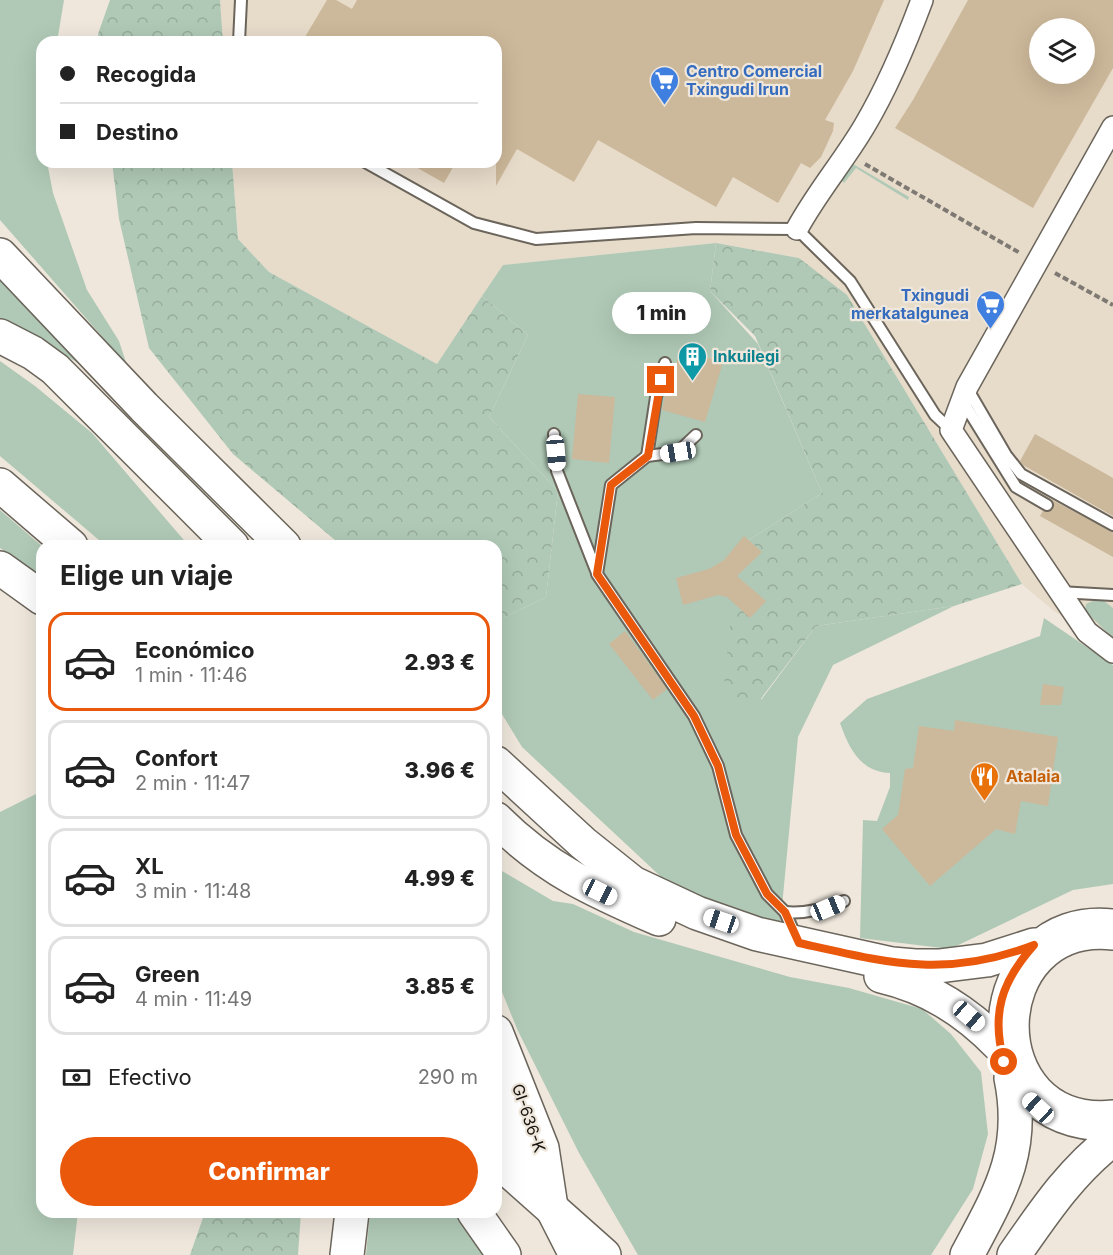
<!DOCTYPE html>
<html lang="es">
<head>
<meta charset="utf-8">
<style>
  :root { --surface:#fff; --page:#f2f2f2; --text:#222; --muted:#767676; --line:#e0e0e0; --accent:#ea580c }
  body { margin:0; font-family:Inter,sans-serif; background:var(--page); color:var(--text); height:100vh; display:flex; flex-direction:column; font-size:22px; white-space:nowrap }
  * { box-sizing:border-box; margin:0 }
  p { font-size:20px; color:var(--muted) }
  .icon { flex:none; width:33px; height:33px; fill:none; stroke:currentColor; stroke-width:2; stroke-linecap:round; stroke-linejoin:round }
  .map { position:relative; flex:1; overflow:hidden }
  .details { position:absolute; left:36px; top:540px; width:466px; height:678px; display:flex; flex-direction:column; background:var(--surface); border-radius:18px; box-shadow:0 6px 24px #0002 }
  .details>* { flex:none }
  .banner { position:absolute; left:36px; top:36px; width:466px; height:132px; border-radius:18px; box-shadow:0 6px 24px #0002; display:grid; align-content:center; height:132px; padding:0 24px; background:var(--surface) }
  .fabs { position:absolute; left:1029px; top:18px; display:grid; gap:12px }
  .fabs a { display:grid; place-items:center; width:66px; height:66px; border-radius:50%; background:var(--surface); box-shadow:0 6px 24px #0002; font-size:30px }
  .end { position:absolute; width:27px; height:27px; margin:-14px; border:8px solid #ea580c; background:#fff; box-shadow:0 0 0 3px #fff }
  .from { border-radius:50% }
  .bubble { position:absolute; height:42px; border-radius:21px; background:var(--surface); box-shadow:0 6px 24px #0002; font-size:20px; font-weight:800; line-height:42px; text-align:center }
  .car { position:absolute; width:18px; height:36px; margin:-18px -9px; border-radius:8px; box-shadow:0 0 4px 2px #0007; background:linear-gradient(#fff 24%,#345 0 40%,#fff 0 76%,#345 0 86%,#fff 0) }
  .banner b { display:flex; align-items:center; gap:21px; height:57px; font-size:22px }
  .banner b+b { border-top:2px solid var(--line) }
  .banner i { width:15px; height:15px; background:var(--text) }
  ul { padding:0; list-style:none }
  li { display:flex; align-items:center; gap:18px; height:99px; margin:0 12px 9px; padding:0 12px; border:3px solid var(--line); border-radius:18px }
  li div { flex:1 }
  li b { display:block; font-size:22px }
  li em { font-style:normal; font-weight:800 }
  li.current { border-color:var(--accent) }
  li>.icon { width:54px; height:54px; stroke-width:1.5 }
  h2 { padding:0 24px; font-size:27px; line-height:72px }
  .pay { display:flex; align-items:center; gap:15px; height:66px; padding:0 24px; font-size:22px }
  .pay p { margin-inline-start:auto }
  .action { display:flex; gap:12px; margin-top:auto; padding:12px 24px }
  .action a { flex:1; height:69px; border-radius:36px; background:var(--accent); color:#fff; font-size:24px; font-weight:800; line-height:69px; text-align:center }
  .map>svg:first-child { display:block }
  .built { fill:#e7dbca; fill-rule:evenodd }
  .grass { fill:#b0c9b6 }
  .forest { fill:url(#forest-crowns) }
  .building { fill:#ccb89a; fill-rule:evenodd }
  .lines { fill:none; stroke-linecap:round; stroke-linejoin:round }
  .lane-casing { stroke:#6b655b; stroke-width:14 }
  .street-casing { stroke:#6b655b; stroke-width:24 }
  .highway-casing { stroke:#6b655b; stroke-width:36 }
  .path { stroke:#7e7972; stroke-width:4; stroke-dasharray:6 3; stroke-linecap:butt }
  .lane { stroke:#fff; stroke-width:10 }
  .street { stroke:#fff; stroke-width:21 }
  .highway { stroke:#fff; stroke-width:33 }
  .route { stroke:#ea580c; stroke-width:8 }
  .labels { text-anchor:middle; stroke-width:4.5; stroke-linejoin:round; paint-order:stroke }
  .shop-label { font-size:16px; font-weight:bold; fill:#366cbe; stroke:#efe7dc; text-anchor:start }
  .culture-label { font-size:16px; font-weight:bold; fill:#0d838f; stroke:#efe7dc; text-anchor:start }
  .food-label { font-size:16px; font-weight:bold; fill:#c56008; stroke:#efe7dc; text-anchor:start }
  .street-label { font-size:16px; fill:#171411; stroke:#efe7dc }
</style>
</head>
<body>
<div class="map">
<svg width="1113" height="1255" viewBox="0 0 1113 1255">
  <defs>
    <pattern id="forest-crowns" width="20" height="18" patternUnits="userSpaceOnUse" patternTransform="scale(1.5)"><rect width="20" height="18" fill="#b0c9b6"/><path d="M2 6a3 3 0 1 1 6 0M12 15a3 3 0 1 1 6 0" fill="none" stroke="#97ac9b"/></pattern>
  </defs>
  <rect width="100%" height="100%" fill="#efe7dc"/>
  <path class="built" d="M220 0H1113V647L1054 611 1022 584 847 296 799 258 716 243 503 265 437 364 269 272 238 239 232 162H496V42H223ZM1040 28H1084V74H1040Z"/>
  <g class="grass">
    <polygon points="0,0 64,0 57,42 42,42 42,162 47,162 53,193 87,290 119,341 127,365 0,220"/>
    <polygon points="853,164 909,197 908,200 856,168 844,183 841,180"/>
    <polygon points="716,243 710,291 758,344 822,493 738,547 761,700 816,626 954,606 833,665 798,737 780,928 673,888 522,747 497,706 497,621 546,597 558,491 489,417 528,335 482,296 503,265"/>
    <polygon points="0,274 80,364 23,331 0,321"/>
    <polygon points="0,361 35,386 92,433 189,546 106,546 0,456"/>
    <polygon points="0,510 42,546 42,578 0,548"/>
    <polygon points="1100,598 1113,608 1113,638 1085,611 1086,604"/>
    <path d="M1044 618 1113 665V884L1073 890 950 949 860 938 863 820 877 821 890 787V773C861 772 849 749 840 723L867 699 1040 636Z"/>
    <polygon points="42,791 42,1212 78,1212 73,1255 0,1255 0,812"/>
    <polygon points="497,868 553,901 573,904 634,932 790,977 849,988 922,1009 951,1034 981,1072 988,1134 973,1189 931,1255 638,1255 579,1153 518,1031 497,980"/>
    <polygon points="370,1212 456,1212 484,1255 366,1255"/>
  </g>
  <g class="forest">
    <polygon points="110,0 220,0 223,42 99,42 98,34"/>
    <polygon points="112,162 232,162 238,239 269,272 437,364 482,296 528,335 489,417 558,491 546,597 497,621 496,546 342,546 233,454 149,348 119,219"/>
    <polygon points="716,243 799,258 847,295 1022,584 954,606 816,626 760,700 723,695 738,547 822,493 755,336 710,291"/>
    <polygon points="205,1212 301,1212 298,1255 190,1255"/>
  </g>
  <g class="building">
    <polygon points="327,0 336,0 352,9 357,0 884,0 853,71 825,120 834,123 833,131 821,157 810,168 801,163 778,203 733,177 716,207 598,140 574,182 517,149 496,186 496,42 302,42"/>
    <path d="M968 0H1113V68L1033 208 895 128 913 100ZM1040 28H1084V74H1040Z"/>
    <polygon points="407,162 456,162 444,183"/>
    <polygon points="681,350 723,362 705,422 662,410 672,363 676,364"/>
    <polygon points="578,394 615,397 609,463 572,459"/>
    <polygon points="1035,434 1113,478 1113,516 1023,465 1020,461"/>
    <polygon points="1052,500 1113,532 1113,557 1040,516 1043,511 1053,509"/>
    <polygon points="744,536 762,552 737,576 766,601 750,618 727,597 718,595 683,605 676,578 709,569 724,560"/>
    <polygon points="625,631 667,689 653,700 609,644"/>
    <polygon points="1043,684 1064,687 1061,705 1040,705"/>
    <polygon points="955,720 1058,737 1048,806 1021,801 1015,834 996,829 930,886 882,829 898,815 905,769 913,768 919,726 954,731"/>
  </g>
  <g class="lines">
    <defs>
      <g id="lane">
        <polyline points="239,42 241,0"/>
        <polyline points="365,162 474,223 536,239 696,228 797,229 850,281 935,415 951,430"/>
        <polyline points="967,388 1006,455 1021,474 1113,525"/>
        <polyline points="962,400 1016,487 1047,505"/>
        <polyline points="554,434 557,471 597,573"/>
        <polyline points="696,435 678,452 647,456 611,485 597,574 694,716 718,766 736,835 767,894 785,912 796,937"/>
        <polyline points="647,456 656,397 665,363"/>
        <polyline points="1059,592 1113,595"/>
        <path d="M785 912C806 914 825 909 844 901"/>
      </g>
      <g id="street">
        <polyline points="1113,127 967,387 951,430 1087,632 1113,652"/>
        <path d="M797 229C817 192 844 161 865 125 888 86 906 43 922 0"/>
        <path d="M1113 920C973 904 950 1133 1113 1130"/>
        <path d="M1113 939C989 925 984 1124 1113 1111"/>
      </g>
      <g id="highway">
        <polyline points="0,255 144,407 284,546"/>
        <polyline points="0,336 33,353 55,369 232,546"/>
        <polyline points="0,485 71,546"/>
        <polyline points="0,568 42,598"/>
        <polyline points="496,763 583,843 633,883 697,913 757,934 892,964 915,966 939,966 987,960 1034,945"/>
        <path d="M496 819C547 870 595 891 659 919"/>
        <path d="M881 976C928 987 965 1010 999 1045"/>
        <polyline points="496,1032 542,1148 551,1207"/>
        <polyline points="496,1098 576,1255"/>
        <polyline points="496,1153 505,1167 604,1255"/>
        <polyline points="474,1212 504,1255"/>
        <polyline points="347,1255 352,1212"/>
        <path d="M967 1255C1000 1193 1026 1151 1011 1078"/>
        <path d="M1014 1255C1044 1212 1071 1171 1113 1139"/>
      </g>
    </defs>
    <use href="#lane" class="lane-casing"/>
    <use href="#street" class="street-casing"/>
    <use href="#highway" class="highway-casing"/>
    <g class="path">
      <polyline points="865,164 1020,253"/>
      <polyline points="1055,273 1113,305"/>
    </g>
    <use href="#lane" class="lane"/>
    <use href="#street" class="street"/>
    <use href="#highway" class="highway"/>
  </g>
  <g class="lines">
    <path class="route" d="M661 380 648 456 611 485 597 574 694 716 718 766 736 835 767 894 785 912 799 943C888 963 945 979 1034 945 1001 982 991 1014 1004 1062"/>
  </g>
  <defs>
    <symbol id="supermarket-pin" viewBox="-11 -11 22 30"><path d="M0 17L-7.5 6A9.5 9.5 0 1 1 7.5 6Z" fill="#3f7fe0" stroke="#efe7dc"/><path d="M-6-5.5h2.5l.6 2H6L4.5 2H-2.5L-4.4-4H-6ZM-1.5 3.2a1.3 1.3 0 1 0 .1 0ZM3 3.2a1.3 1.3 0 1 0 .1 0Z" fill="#fff"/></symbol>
    <symbol id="building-pin" viewBox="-11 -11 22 30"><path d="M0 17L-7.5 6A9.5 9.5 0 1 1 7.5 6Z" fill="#0f9aa8" stroke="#efe7dc"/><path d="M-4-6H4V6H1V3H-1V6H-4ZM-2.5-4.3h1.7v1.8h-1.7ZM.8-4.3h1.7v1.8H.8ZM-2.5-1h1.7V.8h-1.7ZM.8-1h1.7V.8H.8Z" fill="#fff"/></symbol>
    <symbol id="restaurant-pin" viewBox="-11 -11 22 30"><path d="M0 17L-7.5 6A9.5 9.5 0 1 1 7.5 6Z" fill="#e8710a" stroke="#efe7dc"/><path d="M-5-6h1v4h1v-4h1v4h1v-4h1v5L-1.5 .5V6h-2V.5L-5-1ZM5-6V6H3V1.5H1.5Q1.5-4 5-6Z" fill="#fff"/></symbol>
  </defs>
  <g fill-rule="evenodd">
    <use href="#supermarket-pin" x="648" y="64" width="33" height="45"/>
    <use href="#supermarket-pin" x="974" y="288" width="33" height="45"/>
    <use href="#building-pin" x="676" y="340" width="33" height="45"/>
    <use href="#restaurant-pin" x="968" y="760" width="33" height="45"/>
  </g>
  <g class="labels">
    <g class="shop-label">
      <text x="686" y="77">Centro Comercial<tspan x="686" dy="18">Txingudi Irun</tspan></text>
      <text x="969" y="301" text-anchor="end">Txingudi<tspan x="969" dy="18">merkatalgunea</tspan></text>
    </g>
    <g class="culture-label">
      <text x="713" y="362">Inkuilegi</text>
    </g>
    <g class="food-label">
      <text x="1006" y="782">Atalaia</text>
    </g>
    <g class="street-label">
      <text transform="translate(529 1118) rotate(71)" y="6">GI-636-K</text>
    </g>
  </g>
</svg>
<div class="fabs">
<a><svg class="icon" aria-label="layers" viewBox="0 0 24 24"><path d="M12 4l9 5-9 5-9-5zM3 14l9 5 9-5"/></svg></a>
</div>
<i class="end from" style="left:1004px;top:1062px"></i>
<i class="end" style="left:661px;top:380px"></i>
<div class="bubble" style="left:612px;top:292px;width:99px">1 min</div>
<i class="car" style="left:678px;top:452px;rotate:261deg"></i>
<i class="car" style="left:556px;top:453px;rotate:175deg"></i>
<i class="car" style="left:600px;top:892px;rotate:116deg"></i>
<i class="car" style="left:828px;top:908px;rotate:68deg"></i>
<i class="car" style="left:721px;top:921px;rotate:289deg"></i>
<i class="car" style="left:969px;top:1016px;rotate:131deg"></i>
<i class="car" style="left:1038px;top:1108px;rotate:313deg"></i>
<div class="banner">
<b><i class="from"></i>Recogida</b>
<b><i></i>Destino</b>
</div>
<section class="details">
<h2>Elige un viaje</h2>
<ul>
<li class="current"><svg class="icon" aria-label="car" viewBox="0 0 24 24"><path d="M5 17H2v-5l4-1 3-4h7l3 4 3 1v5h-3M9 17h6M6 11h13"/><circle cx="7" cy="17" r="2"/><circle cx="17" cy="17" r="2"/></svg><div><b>Económico</b><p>1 min · 11:46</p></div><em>2.93 €</em></li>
<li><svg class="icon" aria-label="car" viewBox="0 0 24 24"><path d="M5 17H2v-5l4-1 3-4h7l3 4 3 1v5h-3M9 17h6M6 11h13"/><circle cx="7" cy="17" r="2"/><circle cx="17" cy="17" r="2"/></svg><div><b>Confort</b><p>2 min · 11:47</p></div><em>3.96 €</em></li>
<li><svg class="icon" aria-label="car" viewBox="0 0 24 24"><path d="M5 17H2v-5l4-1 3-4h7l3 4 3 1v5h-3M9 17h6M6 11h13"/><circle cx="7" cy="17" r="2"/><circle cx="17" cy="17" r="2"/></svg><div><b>XL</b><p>3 min · 11:48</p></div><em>4.99 €</em></li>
<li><svg class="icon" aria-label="car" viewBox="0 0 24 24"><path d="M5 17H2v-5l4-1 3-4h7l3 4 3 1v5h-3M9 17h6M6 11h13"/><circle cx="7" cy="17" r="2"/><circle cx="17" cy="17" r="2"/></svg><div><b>Green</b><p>4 min · 11:49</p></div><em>3.85 €</em></li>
</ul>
<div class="pay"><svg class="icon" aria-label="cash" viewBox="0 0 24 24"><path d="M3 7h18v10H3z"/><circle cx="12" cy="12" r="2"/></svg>Efectivo<p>290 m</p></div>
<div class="action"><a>Confirmar</a></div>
</section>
</div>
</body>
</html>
